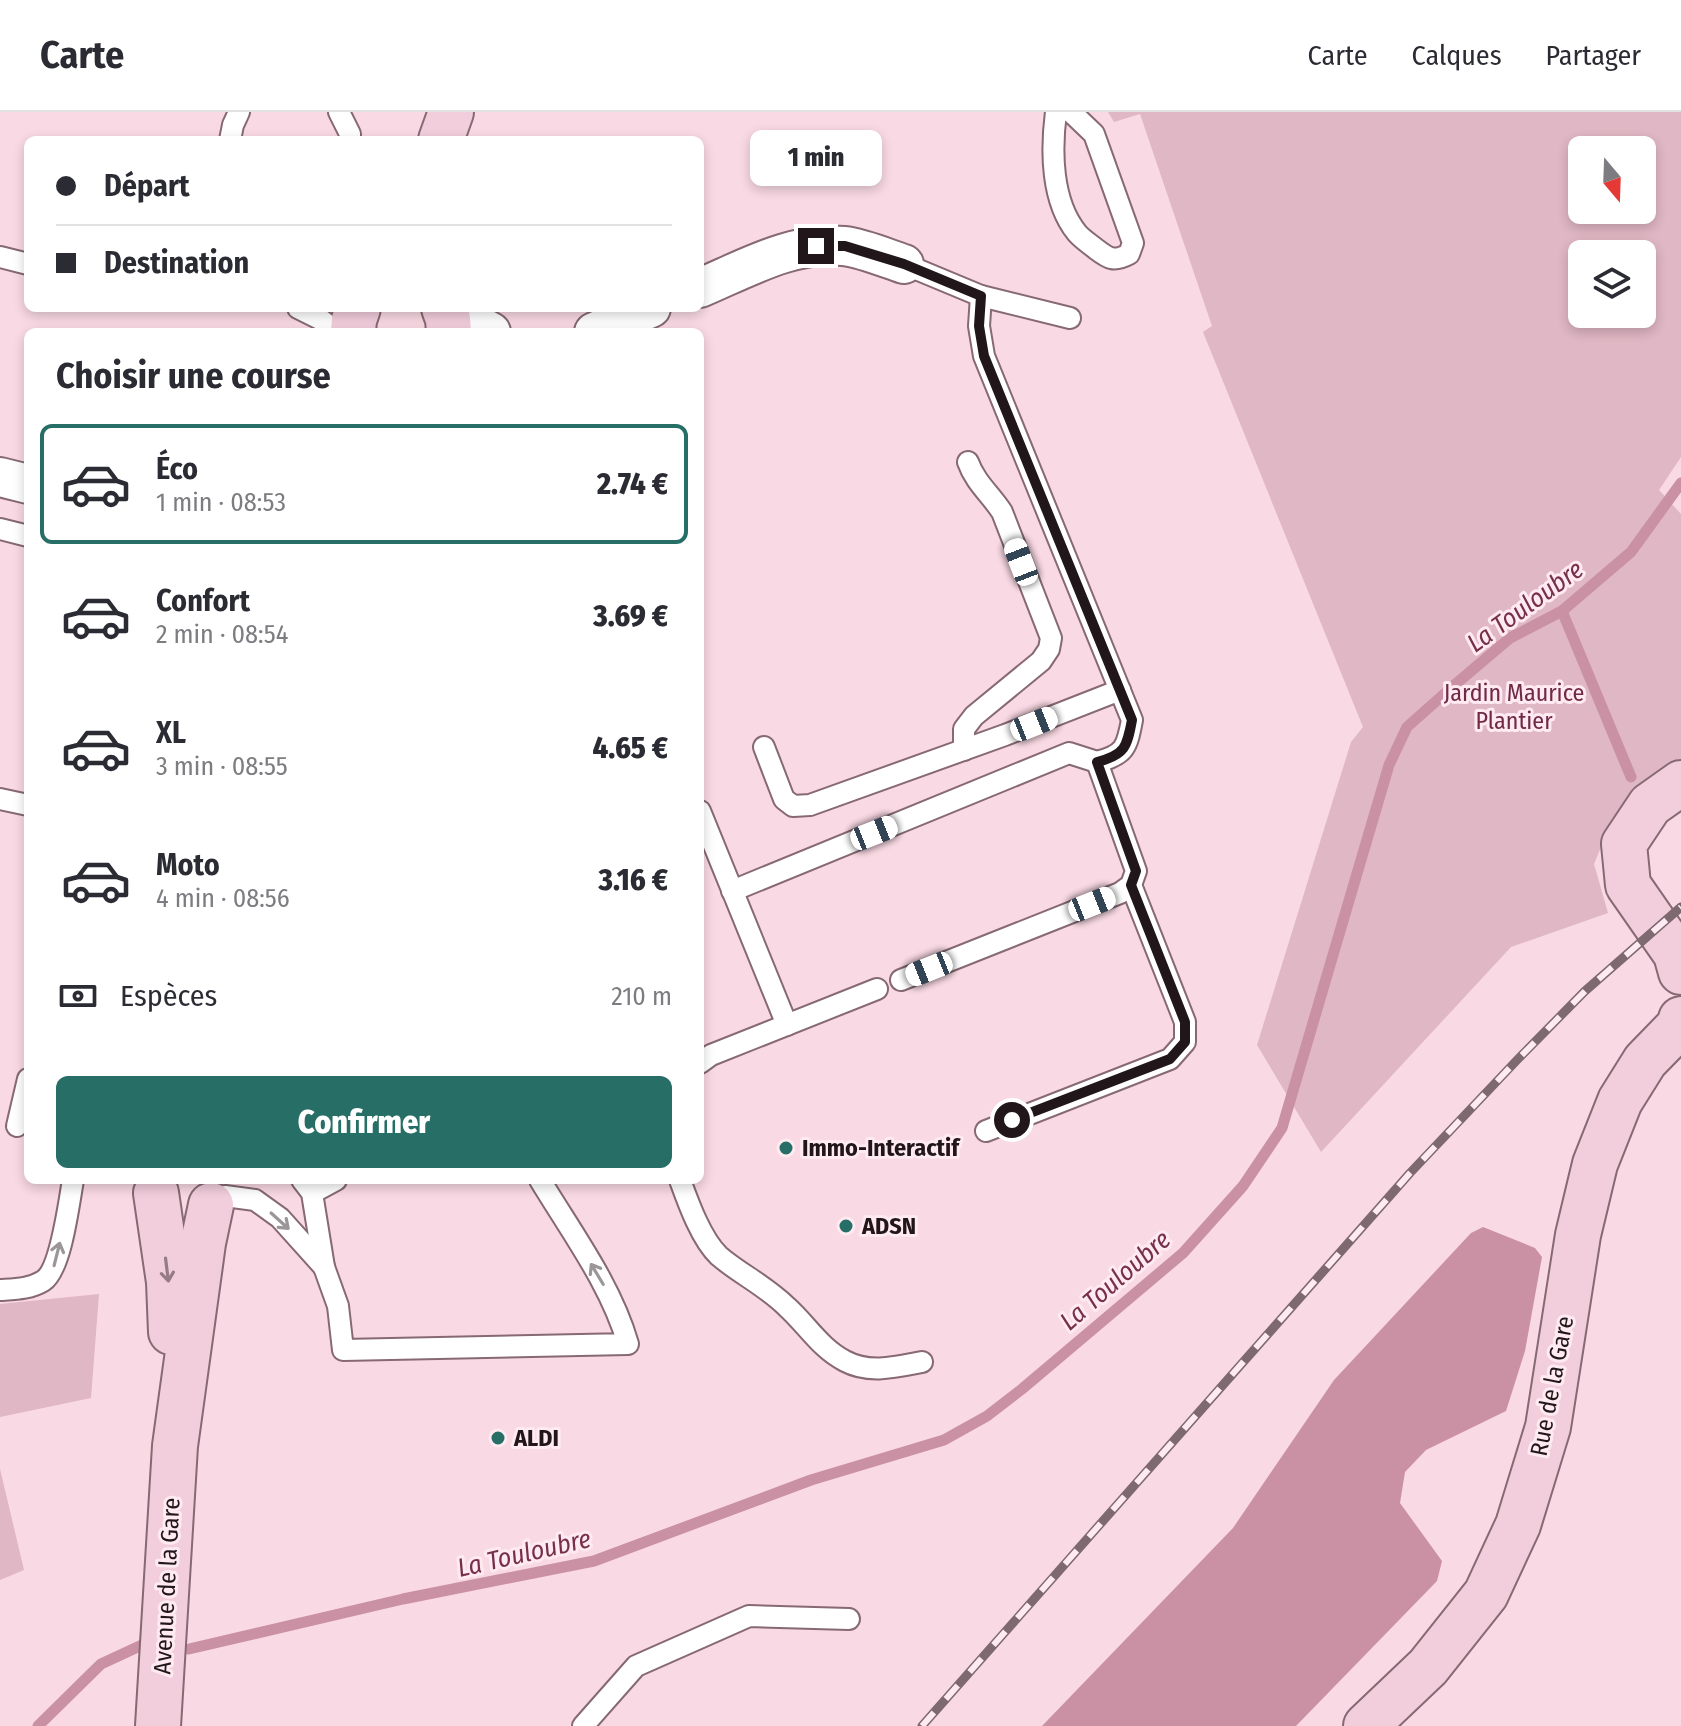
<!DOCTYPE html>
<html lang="fr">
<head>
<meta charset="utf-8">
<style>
  :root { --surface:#fff; --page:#f7f7f7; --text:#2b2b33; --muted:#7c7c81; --line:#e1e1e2; --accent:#276e66 }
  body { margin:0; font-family:"Fira Sans Condensed",sans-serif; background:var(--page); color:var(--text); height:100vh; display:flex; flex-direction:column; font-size:30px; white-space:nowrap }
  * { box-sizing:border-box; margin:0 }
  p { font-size:26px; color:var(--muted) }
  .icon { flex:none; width:44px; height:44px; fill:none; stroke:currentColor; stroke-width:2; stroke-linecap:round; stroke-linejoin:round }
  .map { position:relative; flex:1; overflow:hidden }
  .sheet { position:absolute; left:24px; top:216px; width:680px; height:856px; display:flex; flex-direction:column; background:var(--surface); border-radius:12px; box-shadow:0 4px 12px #0003 }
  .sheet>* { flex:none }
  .guide { position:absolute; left:24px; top:24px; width:680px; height:176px; border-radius:12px; box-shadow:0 4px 12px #0003; display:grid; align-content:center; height:176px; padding:0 32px; background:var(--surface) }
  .needle { width:52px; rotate:161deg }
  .tools { position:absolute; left:1568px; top:24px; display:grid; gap:16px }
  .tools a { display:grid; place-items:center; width:88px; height:88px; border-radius:12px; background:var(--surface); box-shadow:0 4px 12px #0003; font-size:40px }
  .end { position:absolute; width:36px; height:36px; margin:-18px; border:10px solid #211619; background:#fff; box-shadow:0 0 0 4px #fff }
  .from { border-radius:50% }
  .bubble { position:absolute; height:56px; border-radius:12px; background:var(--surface); box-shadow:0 4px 12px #0003; font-size:26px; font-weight:800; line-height:56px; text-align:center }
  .car { position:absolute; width:24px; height:48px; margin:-24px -12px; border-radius:10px; box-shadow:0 0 6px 2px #0007; background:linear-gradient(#fff 24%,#345 0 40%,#fff 0 76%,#345 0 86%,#fff 0) }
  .guide b { display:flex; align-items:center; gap:28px; height:76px; font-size:30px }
  .guide b+b { border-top:2px solid var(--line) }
  .guide i { width:20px; height:20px; background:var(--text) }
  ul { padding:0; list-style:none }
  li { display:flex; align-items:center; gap:24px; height:120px; margin:0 16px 12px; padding:0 16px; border:4px solid transparent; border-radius:12px }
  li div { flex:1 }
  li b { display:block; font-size:30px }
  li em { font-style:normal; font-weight:800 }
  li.active { border-color:var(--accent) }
  li>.icon { width:72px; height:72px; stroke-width:1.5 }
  h2 { padding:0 32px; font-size:36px; line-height:96px }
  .pay { display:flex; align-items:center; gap:20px; height:88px; padding:0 32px; font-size:30px }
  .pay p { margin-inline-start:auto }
  .button { display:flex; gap:16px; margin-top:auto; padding:16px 32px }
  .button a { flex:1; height:92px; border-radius:12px; background:var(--accent); color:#fff; font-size:32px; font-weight:800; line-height:92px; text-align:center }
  header { display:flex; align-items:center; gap:48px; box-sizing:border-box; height:112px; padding:0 40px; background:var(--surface); border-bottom:2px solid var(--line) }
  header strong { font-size:38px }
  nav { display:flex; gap:44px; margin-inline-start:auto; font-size:28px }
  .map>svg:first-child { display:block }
  .green { fill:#e0b7c4; fill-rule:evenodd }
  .water { fill:#ca91a4 }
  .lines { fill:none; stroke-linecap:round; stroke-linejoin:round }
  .stream { stroke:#ca91a4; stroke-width:11 }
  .lane-casing { stroke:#866972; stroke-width:24 }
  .street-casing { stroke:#866972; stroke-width:42 }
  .secondary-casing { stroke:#866972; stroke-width:48 }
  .lane { stroke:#fff; stroke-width:20 }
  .street { stroke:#fff; stroke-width:38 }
  .secondary { stroke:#f2cddc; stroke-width:44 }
  .rail-casing { stroke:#7d696f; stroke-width:9 }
  .rail { stroke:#feeaf0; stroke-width:6; stroke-dasharray:18; stroke-linecap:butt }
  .oneway { stroke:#9b9698 }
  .oneway2 { stroke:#947b84 }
  .route { stroke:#211619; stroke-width:10 }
  .poi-dot { fill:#276e66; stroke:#feeaf0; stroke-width:3 }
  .labels { text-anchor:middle; stroke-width:6; stroke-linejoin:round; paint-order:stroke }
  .park-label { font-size:24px; fill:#702a46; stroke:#feeaf0 }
  .poi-label { font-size:24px; font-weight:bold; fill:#211619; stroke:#feeaf0; text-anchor:start }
  .street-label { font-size:24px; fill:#211619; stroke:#feeaf0 }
  .water-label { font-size:26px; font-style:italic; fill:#77304c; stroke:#feeaf0 }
</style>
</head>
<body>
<header>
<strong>Carte</strong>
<nav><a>Carte</a><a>Calques</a><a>Partager</a></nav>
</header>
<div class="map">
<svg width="1681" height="1614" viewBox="0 0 1681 1614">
  <rect width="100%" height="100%" fill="#f9d9e3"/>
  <g class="green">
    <path d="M1108 0H1681V345L1659 378 1681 402V651L1645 678 1611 711 1594 752 1608 801 1511 835 1321 1040 1257 933 1351 630 1363 615 1203 220 1212 214 1140 2 1114 10ZM1582 38H1642V98H1582ZM1582 142H1642V202H1582Z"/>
    <polygon points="99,1182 91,1286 0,1305 0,1192"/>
    <polygon points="0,1357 24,1458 0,1468"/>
  </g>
  <polygon class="water" points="1483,1115 1535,1136 1542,1145 1525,1239 1506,1299 1426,1338 1405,1360 1400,1391 1442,1449 1437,1469 1296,1614 1042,1614 1233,1416 1334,1268 1471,1121"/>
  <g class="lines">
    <g class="stream">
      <polyline points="1562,499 1631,665"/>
      <polyline points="189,1537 403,1487 594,1449 811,1368 944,1328 987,1304 1022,1277 1183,1141 1243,1074 1282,1016 1389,653 1407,615 1451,576 1510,526 1562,499 1631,440 1681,371"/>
      <polyline points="38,1614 101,1552 142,1533"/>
    </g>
    <defs>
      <g id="lane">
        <polyline points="339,0 350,22 350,28"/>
        <path d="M1056 0C1051 38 1051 89 1077 121 1082 127 1090 132 1096 137 1109 147 1114 150 1129 142L1133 131 1094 22 1071 0"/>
        <polyline points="230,28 233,13 239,0"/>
        <polyline points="0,145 28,152"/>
        <polyline points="981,184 1070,206"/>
        <polyline points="298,196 320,207 337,220"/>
        <polyline points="0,417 28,424"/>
        <polyline points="764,635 784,687 793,694 810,693 1005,623 1120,578"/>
        <path d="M964 638V617L974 604 1041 549 1049 537 1051 526 1002 400C991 383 975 370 968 350"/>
        <polyline points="0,687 28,693"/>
        <polyline points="700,699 787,913"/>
        <polyline points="732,779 1069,641 1097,650"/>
        <path d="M901 868 1120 781 1131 773 1136 759 1097 650C1125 643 1127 635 1132 608L984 244 979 214 981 184 904 152"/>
        <polyline points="700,951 711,943 877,877"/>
        <polyline points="17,1014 28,967"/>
        <polyline points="986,1019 1170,947 1185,930 1185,910 1131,773"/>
        <path d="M302 1068 312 1081 324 1155 338 1194 343 1238 628 1232C611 1173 572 1121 540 1068"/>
        <path d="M680 1068C688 1090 701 1127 719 1144 740 1162 766 1174 787 1195 807 1213 820 1236 845 1249 869 1262 896 1255 922 1250"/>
        <polyline points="312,1081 336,1068"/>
        <polyline points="225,1084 255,1088 280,1106 324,1155"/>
        <path d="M0 1178C15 1177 30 1177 43 1169 61 1158 69 1090 73 1068"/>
        <polyline points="583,1614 636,1554 749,1504 849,1507"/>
      </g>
      <g id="street">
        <path d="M700 176C745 157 793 129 844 134 862 136 886 146 904 152"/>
        <polyline points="447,196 491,220"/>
        <polyline points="594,220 651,196"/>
        <polyline points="0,365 28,372"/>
      </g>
      <g id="secondary">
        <polyline points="441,28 451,0"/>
        <polyline points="444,196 448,207 449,220"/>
        <polyline points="353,220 354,208 358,196"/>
        <polyline points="1681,671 1650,693 1624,732 1628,773 1676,842 1681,860"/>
        <polyline points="156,1081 169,1170 171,1220"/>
        <polyline points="158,1614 175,1334 203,1131 211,1093"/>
        <polyline points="1366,1614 1428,1555 1486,1482 1518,1413 1548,1315 1578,1123 1595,1052 1620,989 1645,949 1679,914 1681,907"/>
      </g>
    </defs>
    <use href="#lane" class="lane-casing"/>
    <use href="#street" class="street-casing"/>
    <use href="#secondary" class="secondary-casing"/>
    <use href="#lane" class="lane"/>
    <use href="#street" class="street"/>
    <use href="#secondary" class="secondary"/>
    <defs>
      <polyline id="rail" points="922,1614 1410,1061 1518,947 1585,879 1681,795"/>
    </defs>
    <use href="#rail" class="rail-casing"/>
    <use href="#rail" class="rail"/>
  </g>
  <defs><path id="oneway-shaft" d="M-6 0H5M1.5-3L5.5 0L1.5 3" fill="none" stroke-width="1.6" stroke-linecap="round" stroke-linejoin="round" transform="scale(2)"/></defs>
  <g class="oneway">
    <use href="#oneway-shaft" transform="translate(280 1109) rotate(42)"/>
    <use href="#oneway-shaft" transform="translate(57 1142) rotate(-76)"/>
    <use href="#oneway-shaft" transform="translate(597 1162) rotate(-121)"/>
  </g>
  <use class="oneway2" href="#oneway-shaft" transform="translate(167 1158) rotate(83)"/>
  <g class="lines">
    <path class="route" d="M816 134H845L904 152 981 184 979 214 984 244 1132 608C1127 635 1125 643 1097 650L1136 759 1131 773 1185 910V930L1170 947 1012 1008"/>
  </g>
  <g class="poi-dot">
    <circle cx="786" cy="1036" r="8"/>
    <circle cx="846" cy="1114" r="8"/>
    <circle cx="498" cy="1326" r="8"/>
  </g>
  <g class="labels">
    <g class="park-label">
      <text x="1514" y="589">Jardin Maurice<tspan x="1514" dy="28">Plantier</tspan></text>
    </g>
    <g class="poi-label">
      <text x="802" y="1044">Immo-Interactif</text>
      <text x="862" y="1122">ADSN</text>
      <text x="514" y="1334">ALDI</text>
    </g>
    <g class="street-label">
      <text transform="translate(1552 1274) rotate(-79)" y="8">Rue de la Gare</text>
      <text transform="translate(167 1474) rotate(-87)" y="8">Avenue de la Gare</text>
    </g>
    <g class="water-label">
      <text transform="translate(1525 494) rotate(-36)" y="9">La Touloubre</text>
      <text transform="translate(1115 1168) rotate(-41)" y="9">La Touloubre</text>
      <text transform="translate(524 1441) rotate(-13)" y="9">La Touloubre</text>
    </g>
  </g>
</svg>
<div class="tools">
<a><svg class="needle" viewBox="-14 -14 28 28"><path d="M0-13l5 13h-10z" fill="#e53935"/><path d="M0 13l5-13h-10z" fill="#7c7c81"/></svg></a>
<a><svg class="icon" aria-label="layers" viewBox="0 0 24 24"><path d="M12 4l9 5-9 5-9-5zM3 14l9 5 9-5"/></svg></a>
</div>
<i class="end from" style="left:1012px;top:1008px"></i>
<i class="end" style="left:816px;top:134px"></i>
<div class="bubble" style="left:750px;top:18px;width:132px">1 min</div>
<i class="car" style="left:1021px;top:450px;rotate:339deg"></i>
<i class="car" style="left:1034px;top:612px;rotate:68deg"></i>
<i class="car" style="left:874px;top:721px;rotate:68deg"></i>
<i class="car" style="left:1092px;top:792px;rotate:68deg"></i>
<i class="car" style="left:929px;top:857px;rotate:248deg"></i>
<div class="guide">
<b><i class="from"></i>Départ</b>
<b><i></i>Destination</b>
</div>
<section class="sheet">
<h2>Choisir une course</h2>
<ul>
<li class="active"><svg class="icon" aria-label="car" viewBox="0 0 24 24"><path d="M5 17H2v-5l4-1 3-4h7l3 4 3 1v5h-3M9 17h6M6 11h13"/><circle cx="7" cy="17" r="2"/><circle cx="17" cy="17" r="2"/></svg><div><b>Éco</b><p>1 min · 08:53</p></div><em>2.74 €</em></li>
<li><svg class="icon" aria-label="car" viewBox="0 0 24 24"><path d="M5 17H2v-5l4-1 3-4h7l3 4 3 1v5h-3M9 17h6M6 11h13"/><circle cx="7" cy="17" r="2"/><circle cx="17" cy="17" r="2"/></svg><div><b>Confort</b><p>2 min · 08:54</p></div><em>3.69 €</em></li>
<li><svg class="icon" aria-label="car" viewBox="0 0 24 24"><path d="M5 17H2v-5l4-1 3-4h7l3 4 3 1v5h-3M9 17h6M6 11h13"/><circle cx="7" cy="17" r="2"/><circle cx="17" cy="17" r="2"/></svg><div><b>XL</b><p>3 min · 08:55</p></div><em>4.65 €</em></li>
<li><svg class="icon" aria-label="car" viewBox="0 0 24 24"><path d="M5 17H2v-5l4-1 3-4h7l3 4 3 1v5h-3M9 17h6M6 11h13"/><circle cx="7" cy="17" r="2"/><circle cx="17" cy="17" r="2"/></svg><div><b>Moto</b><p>4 min · 08:56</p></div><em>3.16 €</em></li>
</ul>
<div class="pay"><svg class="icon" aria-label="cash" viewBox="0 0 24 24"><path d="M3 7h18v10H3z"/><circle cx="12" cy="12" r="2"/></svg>Espèces<p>210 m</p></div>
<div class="button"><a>Confirmer</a></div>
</section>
</div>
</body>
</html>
